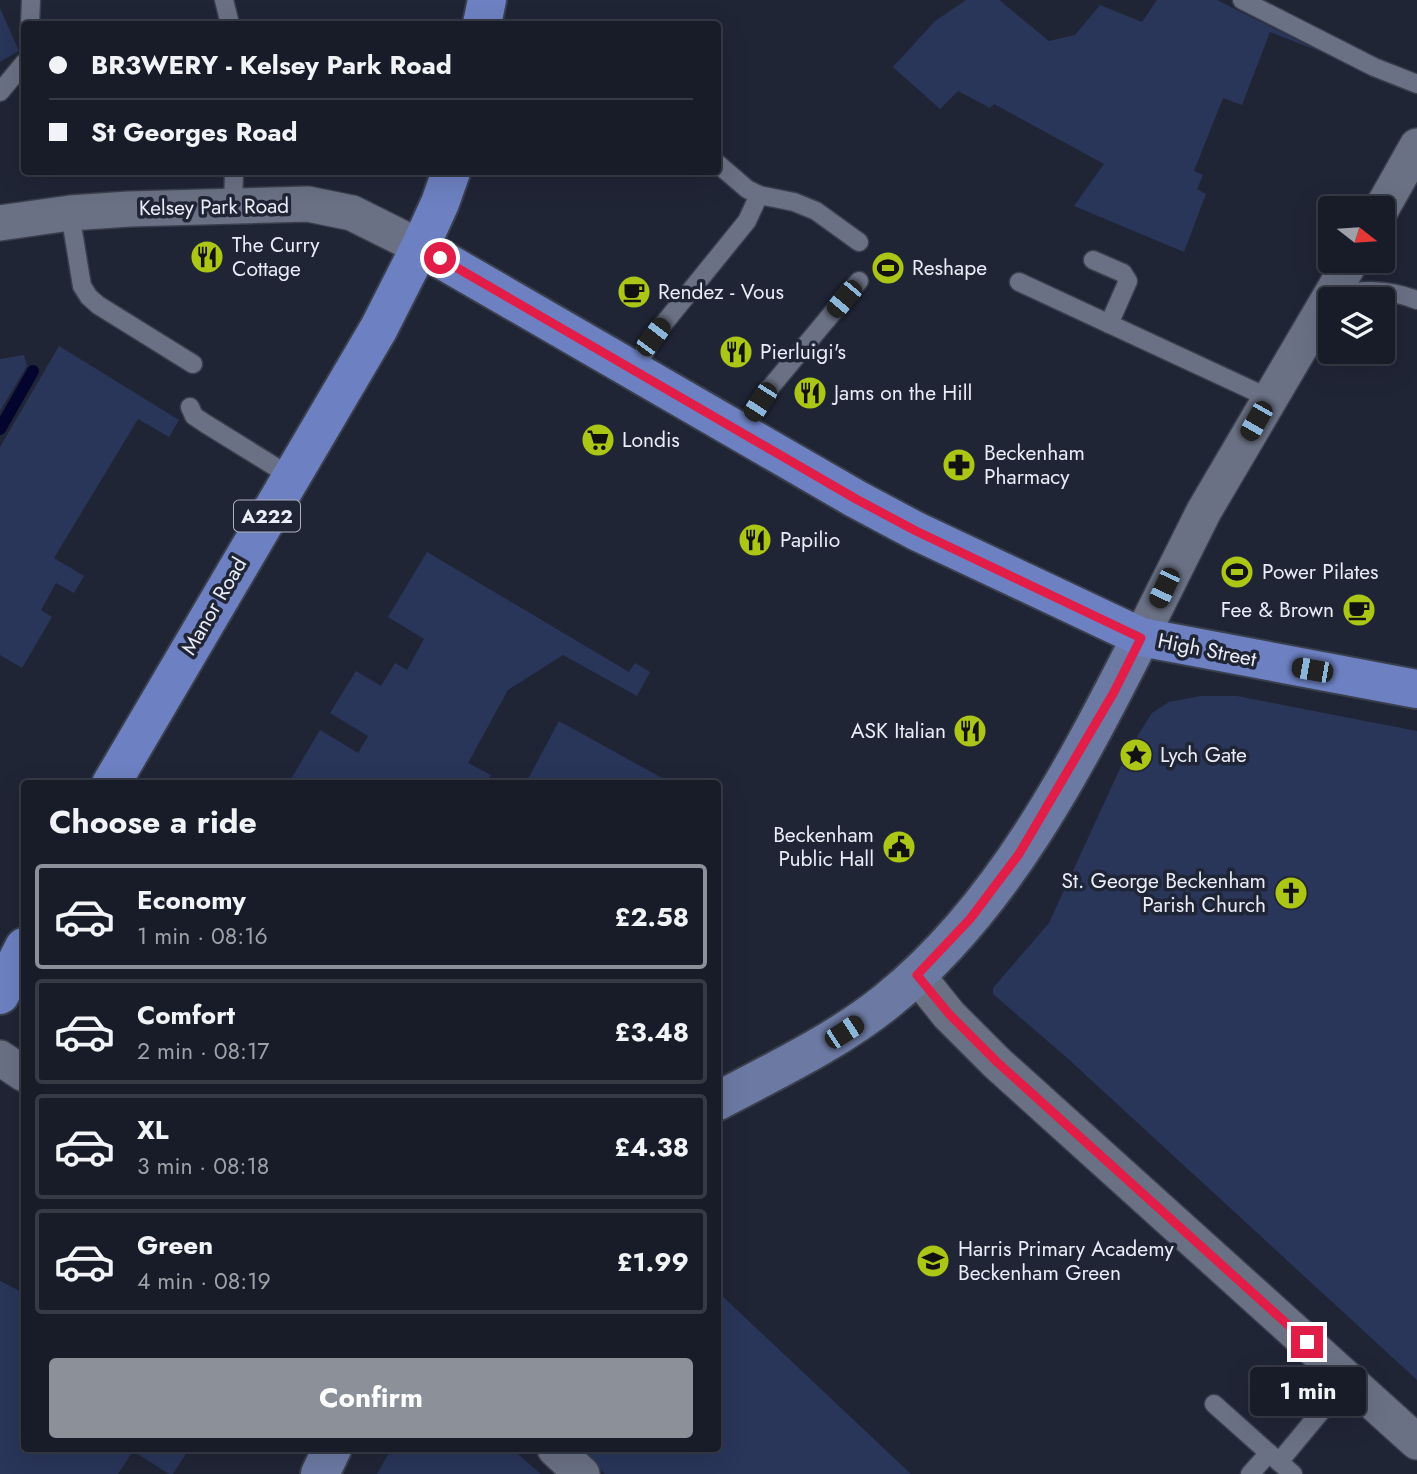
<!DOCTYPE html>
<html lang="en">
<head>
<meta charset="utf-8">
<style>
  :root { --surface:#181c28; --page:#212530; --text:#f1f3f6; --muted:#9fa1a8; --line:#363a45; --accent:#8c9099 }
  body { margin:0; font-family:Jost,sans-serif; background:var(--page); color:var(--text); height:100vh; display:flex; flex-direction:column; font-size:26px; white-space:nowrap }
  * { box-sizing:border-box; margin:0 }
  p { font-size:23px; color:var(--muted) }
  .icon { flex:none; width:38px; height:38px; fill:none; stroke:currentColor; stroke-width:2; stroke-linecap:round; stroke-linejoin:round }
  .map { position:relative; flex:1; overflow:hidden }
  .panel { position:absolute; left:21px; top:780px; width:700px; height:672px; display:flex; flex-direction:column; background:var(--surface); border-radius:7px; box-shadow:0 7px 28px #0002,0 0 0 2px var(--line) }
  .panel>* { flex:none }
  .top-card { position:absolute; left:21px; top:21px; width:700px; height:154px; border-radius:7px; box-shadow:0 7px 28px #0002,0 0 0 2px var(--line); display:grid; align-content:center; height:154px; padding:0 28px; background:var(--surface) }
  .needle { width:46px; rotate:107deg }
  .controls { position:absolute; left:1318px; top:196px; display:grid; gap:14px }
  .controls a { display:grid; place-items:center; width:77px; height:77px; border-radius:7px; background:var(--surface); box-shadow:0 7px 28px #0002,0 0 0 2px var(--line); font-size:35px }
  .end { position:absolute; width:32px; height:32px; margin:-16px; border:9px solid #e11d48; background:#fff; box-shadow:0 0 0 4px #fff }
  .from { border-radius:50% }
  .bubble { position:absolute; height:49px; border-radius:7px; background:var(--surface); box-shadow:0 7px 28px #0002,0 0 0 2px var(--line); font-size:23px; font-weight:700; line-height:49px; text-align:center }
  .car { position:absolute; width:21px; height:42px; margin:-21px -10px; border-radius:9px; box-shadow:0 0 5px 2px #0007; background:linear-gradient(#222 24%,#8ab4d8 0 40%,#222 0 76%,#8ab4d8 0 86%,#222 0) }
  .top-card b { display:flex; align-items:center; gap:24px; height:66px; font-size:26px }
  .top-card b+b { border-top:2px solid var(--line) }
  .top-card i { width:18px; height:18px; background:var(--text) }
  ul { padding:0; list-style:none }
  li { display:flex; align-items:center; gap:21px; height:105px; margin:0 14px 10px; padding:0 14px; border:4px solid var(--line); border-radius:7px }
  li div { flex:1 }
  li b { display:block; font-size:26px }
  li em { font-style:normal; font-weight:700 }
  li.selected { border-color:var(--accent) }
  li>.icon { width:63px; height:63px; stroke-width:1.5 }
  h2 { padding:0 28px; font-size:32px; line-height:84px }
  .cta { display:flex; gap:14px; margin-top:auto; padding:14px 28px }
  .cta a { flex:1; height:80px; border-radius:7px; background:var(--accent); color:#fff; font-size:28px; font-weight:700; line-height:80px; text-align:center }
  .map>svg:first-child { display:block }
  .green { fill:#293559 }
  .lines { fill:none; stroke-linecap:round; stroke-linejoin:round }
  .stream { stroke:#03052f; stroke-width:12 }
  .lane-casing { stroke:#3a3f4d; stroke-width:21 }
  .street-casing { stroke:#3a3f4d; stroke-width:38 }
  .secondary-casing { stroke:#3a3f4d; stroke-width:42 }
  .primary-casing { stroke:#3a3f4d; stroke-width:42 }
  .lane { stroke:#6a7184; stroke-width:18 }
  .street { stroke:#6a7184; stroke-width:35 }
  .secondary { stroke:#6c79a3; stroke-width:38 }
  .primary { stroke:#6d81c2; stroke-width:38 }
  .route { stroke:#e11d48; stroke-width:9 }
  .labels { text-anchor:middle; stroke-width:7; stroke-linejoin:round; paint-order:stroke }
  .shield { fill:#202536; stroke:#adb1be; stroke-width:2 }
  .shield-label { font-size:19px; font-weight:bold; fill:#e9edf8 }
  .street-label { font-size:21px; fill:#e9edf8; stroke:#202536 }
  .poi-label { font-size:21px; fill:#e9edf8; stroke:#202536; text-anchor:start }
</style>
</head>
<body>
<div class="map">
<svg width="1417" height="1474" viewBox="0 0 1417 1474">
  <rect width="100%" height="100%" fill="#202536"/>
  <g class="green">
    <polygon points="966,0 999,0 1049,41 1075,35 1100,5 1142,22 1157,0 1217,0 1321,52 1270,32 1242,105 1223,98 1194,171 1203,175 1197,189 1206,194 1184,252 1074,206 1104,164 994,104 990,108 958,91 940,109 893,67 935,21"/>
    <polygon points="0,8 19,51 0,62"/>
    <polygon points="59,346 179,420 169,437 138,419 54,558 84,576 74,593 56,583 41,610 52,617 22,668 0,655 0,447"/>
    <polygon points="24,355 27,366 0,411 0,359"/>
    <polygon points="427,552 629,672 635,663 650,672 637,696 563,655 508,690 468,763 491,775 486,784 300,784 291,779 320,730 358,753 368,736 330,713 356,671 381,686 395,663 407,670 424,639 388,617"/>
    <polygon points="1200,696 1237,696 1417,731 1417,1380 1065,1056 993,994 993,988 1049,923 1128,751 1152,713 1169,702"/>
    <polygon points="559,721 662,778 658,784 538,784 528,779"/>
    <polygon points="0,1281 24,1293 24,1449 189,1449 173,1474 169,1474 133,1451 118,1474 0,1474"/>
    <polygon points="718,1292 911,1474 605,1474 580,1449 718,1449"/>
    <polygon points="391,1449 512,1449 541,1474 377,1474"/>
  </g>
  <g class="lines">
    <polyline class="stream" points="0,429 33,371"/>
    <defs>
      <g id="lane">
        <polyline points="224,0 230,24"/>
        <polyline points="1242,0 1374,67 1417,84"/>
        <polyline points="30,24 31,0"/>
        <polyline points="0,92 24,63"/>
        <polyline points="718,164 747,189 759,195 794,202 816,211 859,242"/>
        <polyline points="233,205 234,172"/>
        <polyline points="70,213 82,286 89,297 98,305 193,364"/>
        <polyline points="1093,260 1123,273 1128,281 1109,324"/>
        <polyline points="1019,282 1269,398"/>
        <path d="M1331 295C1364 290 1385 288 1417 300"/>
        <polyline points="635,370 653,337 747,221 759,195"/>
        <polyline points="190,407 194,416 206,424 290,476"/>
        <polyline points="740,433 769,389 859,281"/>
        <polyline points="1214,1404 1279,1462 1348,1379"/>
        <polyline points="1279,1462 1293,1474"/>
        <polyline points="1250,1474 1269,1453"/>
      </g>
      <g id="street">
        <polyline points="1382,208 1417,146"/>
        <polyline points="0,223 70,213 129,209 308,204 352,213 420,247"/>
        <polyline points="1141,637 1204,511 1351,261"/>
        <polyline points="917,975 949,1015 997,1063 1417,1442"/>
        <polyline points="0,1058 24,1074"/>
        <polyline points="555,1449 582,1474"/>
      </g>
      <g id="secondary">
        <path d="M718 1101C776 1070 836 1042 887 1001 1002 909 1075 767 1141 637"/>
        <polyline points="320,1474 332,1449"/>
      </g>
      <g id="primary">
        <polyline points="482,24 487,0"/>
        <polyline points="420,247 856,499 916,531 1141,637 1417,689"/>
        <polyline points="111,784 379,328 420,247 440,203 451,172"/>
        <polyline points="0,995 24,947"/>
      </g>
    </defs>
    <use href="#lane" class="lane-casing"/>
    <use href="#street" class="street-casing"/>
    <use href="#secondary" class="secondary-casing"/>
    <use href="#primary" class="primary-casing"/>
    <use href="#lane" class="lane"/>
    <use href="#street" class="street"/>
    <use href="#secondary" class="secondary"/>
    <use href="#primary" class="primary"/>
  </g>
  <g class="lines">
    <polyline class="route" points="440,258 856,499 916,531 1141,638 1114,692 1019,854 970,919 917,975 949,1014 997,1062 1307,1342"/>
  </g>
  <defs>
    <symbol id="restaurant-disc" viewBox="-11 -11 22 22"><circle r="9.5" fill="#abc615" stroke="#202536"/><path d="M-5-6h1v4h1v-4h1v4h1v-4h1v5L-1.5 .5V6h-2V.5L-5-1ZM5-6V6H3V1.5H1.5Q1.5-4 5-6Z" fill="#111"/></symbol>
    <symbol id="stadium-disc" viewBox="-11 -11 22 22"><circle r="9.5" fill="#abc615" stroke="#202536"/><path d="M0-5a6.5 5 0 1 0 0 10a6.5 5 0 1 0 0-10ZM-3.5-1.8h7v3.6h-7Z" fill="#111"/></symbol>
    <symbol id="cafe-disc" viewBox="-11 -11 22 22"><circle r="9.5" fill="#abc615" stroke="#202536"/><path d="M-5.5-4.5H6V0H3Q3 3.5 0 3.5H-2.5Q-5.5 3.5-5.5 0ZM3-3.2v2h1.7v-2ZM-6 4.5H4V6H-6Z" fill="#111"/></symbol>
    <symbol id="supermarket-disc" viewBox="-11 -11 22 22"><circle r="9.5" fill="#abc615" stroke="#202536"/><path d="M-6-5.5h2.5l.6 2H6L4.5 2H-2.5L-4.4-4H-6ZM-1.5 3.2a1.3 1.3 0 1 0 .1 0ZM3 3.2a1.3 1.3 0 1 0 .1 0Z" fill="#111"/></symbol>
    <symbol id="pharmacy-disc" viewBox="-11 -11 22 22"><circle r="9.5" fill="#abc615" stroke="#202536"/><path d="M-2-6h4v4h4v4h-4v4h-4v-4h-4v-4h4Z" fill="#111"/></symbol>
    <symbol id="sight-disc" viewBox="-11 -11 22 22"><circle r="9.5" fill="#abc615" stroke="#202536"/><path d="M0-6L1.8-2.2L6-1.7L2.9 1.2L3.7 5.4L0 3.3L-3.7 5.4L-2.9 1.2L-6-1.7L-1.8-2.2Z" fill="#111"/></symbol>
    <symbol id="civic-disc" viewBox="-11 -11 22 22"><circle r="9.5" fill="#abc615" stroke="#202536"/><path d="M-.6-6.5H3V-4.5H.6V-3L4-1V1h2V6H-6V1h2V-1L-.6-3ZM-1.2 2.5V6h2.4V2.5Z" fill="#111"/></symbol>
    <symbol id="church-disc" viewBox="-11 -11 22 22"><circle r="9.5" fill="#abc615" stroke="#202536"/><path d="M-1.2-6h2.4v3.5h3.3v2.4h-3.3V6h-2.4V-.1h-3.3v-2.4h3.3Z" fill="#111"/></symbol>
    <symbol id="school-disc" viewBox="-11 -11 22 22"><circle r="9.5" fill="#abc615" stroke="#202536"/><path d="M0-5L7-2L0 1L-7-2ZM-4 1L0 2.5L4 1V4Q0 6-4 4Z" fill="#111"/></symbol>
  </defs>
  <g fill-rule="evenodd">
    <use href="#restaurant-disc" x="188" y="238" width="38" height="38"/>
    <use href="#stadium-disc" x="869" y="249" width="38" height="38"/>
    <use href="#cafe-disc" x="615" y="273" width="38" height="38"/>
    <use href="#restaurant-disc" x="717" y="333" width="38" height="38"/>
    <use href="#restaurant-disc" x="791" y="374" width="38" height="38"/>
    <use href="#supermarket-disc" x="579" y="421" width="38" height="38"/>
    <use href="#pharmacy-disc" x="940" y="446" width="38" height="38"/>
    <use href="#restaurant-disc" x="736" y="521" width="38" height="38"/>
    <use href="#stadium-disc" x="1218" y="553" width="38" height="38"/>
    <use href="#cafe-disc" x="1340" y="591" width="38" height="38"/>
    <use href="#restaurant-disc" x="951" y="712" width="38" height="38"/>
    <use href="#sight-disc" x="1117" y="736" width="38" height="38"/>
    <use href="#civic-disc" x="880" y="828" width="38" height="38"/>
    <use href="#church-disc" x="1272" y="874" width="38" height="38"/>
    <use href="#school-disc" x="914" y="1242" width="38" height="38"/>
  </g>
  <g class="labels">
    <rect class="shield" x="234" y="500.5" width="66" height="31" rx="5"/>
    <g class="shield-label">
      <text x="267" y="523">A222</text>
    </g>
    <g class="street-label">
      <text transform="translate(214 207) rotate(-1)" y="7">Kelsey Park Road</text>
      <text transform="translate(214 606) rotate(-60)" y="7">Manor Road</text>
      <text transform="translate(1207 650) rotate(11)" y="7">High Street</text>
    </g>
    <g class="poi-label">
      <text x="232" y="252">The Curry<tspan x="232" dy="24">Cottage</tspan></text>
      <text x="912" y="275">Reshape</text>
      <text x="658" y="299">Rendez - Vous</text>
      <text x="760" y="359">Pierluigi's</text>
      <text x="834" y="400">Jams on the Hill</text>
      <text x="622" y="447">Londis</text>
      <text x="984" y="460">Beckenham<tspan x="984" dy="24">Pharmacy</tspan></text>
      <text x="780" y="547">Papilio</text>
      <text x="1262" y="579">Power Pilates</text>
      <text x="1334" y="617" text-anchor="end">Fee &amp; Brown</text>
      <text x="946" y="738" text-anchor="end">ASK Italian</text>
      <text x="1160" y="762">Lych Gate</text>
      <text x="874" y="842" text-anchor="end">Beckenham<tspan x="874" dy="24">Public Hall</tspan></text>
      <text x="1266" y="888" text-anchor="end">St. George Beckenham<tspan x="1266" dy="24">Parish Church</tspan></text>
      <text x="958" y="1256">Harris Primary Academy<tspan x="958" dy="24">Beckenham Green</tspan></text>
    </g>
  </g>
</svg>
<div class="controls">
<a><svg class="needle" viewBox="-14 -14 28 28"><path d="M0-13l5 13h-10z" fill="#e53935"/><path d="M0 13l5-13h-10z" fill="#9fa1a8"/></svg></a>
<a><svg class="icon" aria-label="layers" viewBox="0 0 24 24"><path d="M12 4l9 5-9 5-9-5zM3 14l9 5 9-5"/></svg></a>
</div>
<i class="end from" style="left:440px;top:258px"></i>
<i class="end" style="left:1307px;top:1342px"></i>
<div class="bubble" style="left:1250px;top:1367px;width:116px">1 min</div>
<i class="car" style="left:844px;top:299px;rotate:220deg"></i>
<i class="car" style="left:653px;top:337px;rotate:37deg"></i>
<i class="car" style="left:760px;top:402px;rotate:213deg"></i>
<i class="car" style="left:1256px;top:421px;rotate:210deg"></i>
<i class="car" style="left:1164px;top:588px;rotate:205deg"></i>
<i class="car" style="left:1312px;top:670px;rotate:280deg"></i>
<i class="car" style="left:844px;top:1032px;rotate:57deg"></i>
<div class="top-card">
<b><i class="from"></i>BR3WERY - Kelsey Park Road</b>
<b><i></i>St Georges Road</b>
</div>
<section class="panel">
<h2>Choose a ride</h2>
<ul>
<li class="selected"><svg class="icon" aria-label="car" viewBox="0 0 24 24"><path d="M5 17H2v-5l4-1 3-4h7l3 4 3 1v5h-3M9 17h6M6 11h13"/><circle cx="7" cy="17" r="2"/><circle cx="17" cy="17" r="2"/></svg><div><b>Economy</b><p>1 min · 08:16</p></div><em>£2.58</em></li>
<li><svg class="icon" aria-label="car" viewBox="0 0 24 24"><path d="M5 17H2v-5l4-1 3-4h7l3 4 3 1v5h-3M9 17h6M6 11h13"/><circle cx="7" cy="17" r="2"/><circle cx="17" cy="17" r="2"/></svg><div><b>Comfort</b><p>2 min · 08:17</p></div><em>£3.48</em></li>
<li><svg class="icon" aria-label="car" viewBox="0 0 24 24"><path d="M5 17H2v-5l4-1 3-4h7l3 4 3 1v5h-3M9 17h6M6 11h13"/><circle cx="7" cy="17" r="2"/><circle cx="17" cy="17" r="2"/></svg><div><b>XL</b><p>3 min · 08:18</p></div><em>£4.38</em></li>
<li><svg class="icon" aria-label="car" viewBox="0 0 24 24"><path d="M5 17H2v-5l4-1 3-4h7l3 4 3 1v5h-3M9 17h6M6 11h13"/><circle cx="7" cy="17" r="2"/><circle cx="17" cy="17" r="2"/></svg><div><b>Green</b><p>4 min · 08:19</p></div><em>£1.99</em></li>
</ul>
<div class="cta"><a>Confirm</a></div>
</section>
</div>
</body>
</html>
